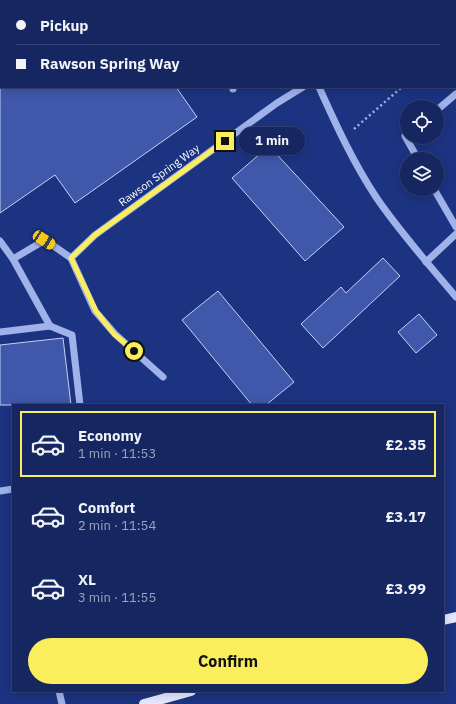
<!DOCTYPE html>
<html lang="en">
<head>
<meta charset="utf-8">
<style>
  :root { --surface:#152661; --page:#22326a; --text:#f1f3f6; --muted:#9da5bd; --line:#344376; --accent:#fbee5d }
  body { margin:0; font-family:"IBM Plex Sans",sans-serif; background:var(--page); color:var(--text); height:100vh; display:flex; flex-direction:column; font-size:15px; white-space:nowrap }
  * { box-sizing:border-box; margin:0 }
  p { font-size:13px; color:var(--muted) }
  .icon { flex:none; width:22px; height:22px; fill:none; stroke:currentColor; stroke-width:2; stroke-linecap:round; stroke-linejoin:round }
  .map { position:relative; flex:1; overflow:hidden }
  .panel { position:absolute; left:12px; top:404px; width:432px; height:288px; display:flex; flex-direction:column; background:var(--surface); border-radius:0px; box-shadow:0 2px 10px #0003,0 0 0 1px var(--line) }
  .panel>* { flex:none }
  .top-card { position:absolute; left:0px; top:0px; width:456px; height:88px; box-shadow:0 2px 10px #0003,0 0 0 1px var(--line); display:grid; align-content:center; height:88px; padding:0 16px; background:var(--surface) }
  .buttons { position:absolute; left:400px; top:100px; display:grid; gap:8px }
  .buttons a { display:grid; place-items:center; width:44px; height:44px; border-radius:50%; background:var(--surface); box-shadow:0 2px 10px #0003,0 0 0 1px var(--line); font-size:20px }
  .end { position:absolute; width:18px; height:18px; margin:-9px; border:5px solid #fbee5d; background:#111; box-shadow:0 0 0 2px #111 }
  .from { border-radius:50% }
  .bubble { position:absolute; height:28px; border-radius:14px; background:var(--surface); box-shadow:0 2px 10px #0003,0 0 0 1px var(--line); font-size:13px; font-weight:700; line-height:28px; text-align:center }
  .car { position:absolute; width:12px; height:24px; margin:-12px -6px; border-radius:5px; box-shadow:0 0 3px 1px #0007; background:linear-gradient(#f5c518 24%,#345 0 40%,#f5c518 0 76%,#345 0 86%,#f5c518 0) }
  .top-card b { display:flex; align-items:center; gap:14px; height:38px; font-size:15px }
  .top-card b+b { border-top:1px solid var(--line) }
  .top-card i { width:10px; height:10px; background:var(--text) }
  ul { padding:7px 0 0; list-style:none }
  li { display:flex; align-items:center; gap:12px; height:66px; margin:0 8px 6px; padding:0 8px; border:2px solid transparent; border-radius:0px }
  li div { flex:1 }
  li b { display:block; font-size:15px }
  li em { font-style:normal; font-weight:700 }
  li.active { border-color:var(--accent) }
  li>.icon { width:36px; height:36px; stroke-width:1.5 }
  .cta { display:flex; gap:8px; margin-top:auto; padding:8px 16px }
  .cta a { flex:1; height:46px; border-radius:24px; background:var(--accent); color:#111; font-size:16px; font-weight:700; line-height:46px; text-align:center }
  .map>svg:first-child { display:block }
  .building { fill:#4058a9; stroke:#c5d1f7 }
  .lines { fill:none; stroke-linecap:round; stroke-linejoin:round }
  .path { stroke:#a0b2ea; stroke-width:2.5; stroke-dasharray:2 3; stroke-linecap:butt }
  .minor { stroke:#a0b2ea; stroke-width:7 }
  .major { stroke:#e4e8fe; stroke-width:10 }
  .route { stroke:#fbee5d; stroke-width:5 }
  .labels { text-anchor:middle; stroke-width:3; stroke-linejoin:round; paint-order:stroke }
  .street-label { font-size:11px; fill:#fff; stroke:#1c3381 }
</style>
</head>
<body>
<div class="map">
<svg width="456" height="704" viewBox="0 0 456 704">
  <rect width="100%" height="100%" fill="#1c3381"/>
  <g class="building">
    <polygon points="0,87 176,87 197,117 75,203 55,175 0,213"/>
    <polygon points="269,146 344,227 305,261 232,178"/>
    <polygon points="383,258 400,276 323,348 301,324 341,287 346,293"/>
    <polygon points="218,291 294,382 266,405 252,405 182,320"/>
    <polygon points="419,314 437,335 416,353 398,332"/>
    <polygon points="63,338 71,405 0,405 0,345"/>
  </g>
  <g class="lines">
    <g class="path">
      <polyline points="455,41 456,40"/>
      <polyline points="354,129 402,87"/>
    </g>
    <g class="minor">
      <polyline points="211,0 212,1"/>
      <polyline points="272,0 273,1"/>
      <polyline points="232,1 233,0"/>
      <polyline points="233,87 233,89"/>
      <path d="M319 87C336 125 353 162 376 197 399 231 430 266 456 297"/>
      <polyline points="437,110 456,94"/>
      <polyline points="407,135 405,136 418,159"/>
      <polyline points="434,189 456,227"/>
      <polyline points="0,241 13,259 45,240 71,258 95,311 115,334 163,377"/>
      <polyline points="71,258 95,235 277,103 303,87"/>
      <polyline points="426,262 456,234"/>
      <polyline points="50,326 72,335 80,405"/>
      <polyline points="0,332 50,326 13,259"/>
      <polyline points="0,491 13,489"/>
      <polyline points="59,691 62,704"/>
    </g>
    <g class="major">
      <polyline points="443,620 456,617"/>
      <polyline points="144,704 191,691"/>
    </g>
  </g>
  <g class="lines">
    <polyline class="route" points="134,351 114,334 96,311 71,258 95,235 225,141"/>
  </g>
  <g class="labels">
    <g class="street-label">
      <text transform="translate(159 175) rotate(-36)" y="4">Rawson Spring Way</text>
    </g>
  </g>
</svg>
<div class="buttons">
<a><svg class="icon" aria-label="locate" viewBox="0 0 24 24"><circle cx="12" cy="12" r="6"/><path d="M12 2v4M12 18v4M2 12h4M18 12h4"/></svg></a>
<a><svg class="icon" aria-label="layers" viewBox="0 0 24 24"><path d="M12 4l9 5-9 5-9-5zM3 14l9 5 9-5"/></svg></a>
</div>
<i class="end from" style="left:134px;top:351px"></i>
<i class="end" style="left:225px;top:141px"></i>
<div class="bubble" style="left:239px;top:127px;width:66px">1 min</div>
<i class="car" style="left:44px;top:240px;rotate:123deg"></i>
<div class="top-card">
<b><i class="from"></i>Pickup</b>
<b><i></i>Rawson Spring Way</b>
</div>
<section class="panel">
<ul>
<li class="active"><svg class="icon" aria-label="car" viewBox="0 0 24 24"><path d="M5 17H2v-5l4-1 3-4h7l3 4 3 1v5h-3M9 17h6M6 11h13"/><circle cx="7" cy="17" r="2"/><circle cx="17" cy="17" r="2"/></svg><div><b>Economy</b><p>1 min · 11:53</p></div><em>£2.35</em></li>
<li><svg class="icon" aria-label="car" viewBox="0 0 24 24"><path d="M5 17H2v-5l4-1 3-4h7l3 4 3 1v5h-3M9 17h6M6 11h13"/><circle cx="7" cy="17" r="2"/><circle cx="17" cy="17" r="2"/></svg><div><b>Comfort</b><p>2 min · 11:54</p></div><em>£3.17</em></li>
<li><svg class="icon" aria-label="car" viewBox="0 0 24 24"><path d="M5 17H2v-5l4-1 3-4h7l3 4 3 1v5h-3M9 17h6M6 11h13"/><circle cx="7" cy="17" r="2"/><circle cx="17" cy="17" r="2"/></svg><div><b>XL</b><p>3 min · 11:55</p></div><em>£3.99</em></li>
</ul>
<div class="cta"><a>Confirm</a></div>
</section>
</div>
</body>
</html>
